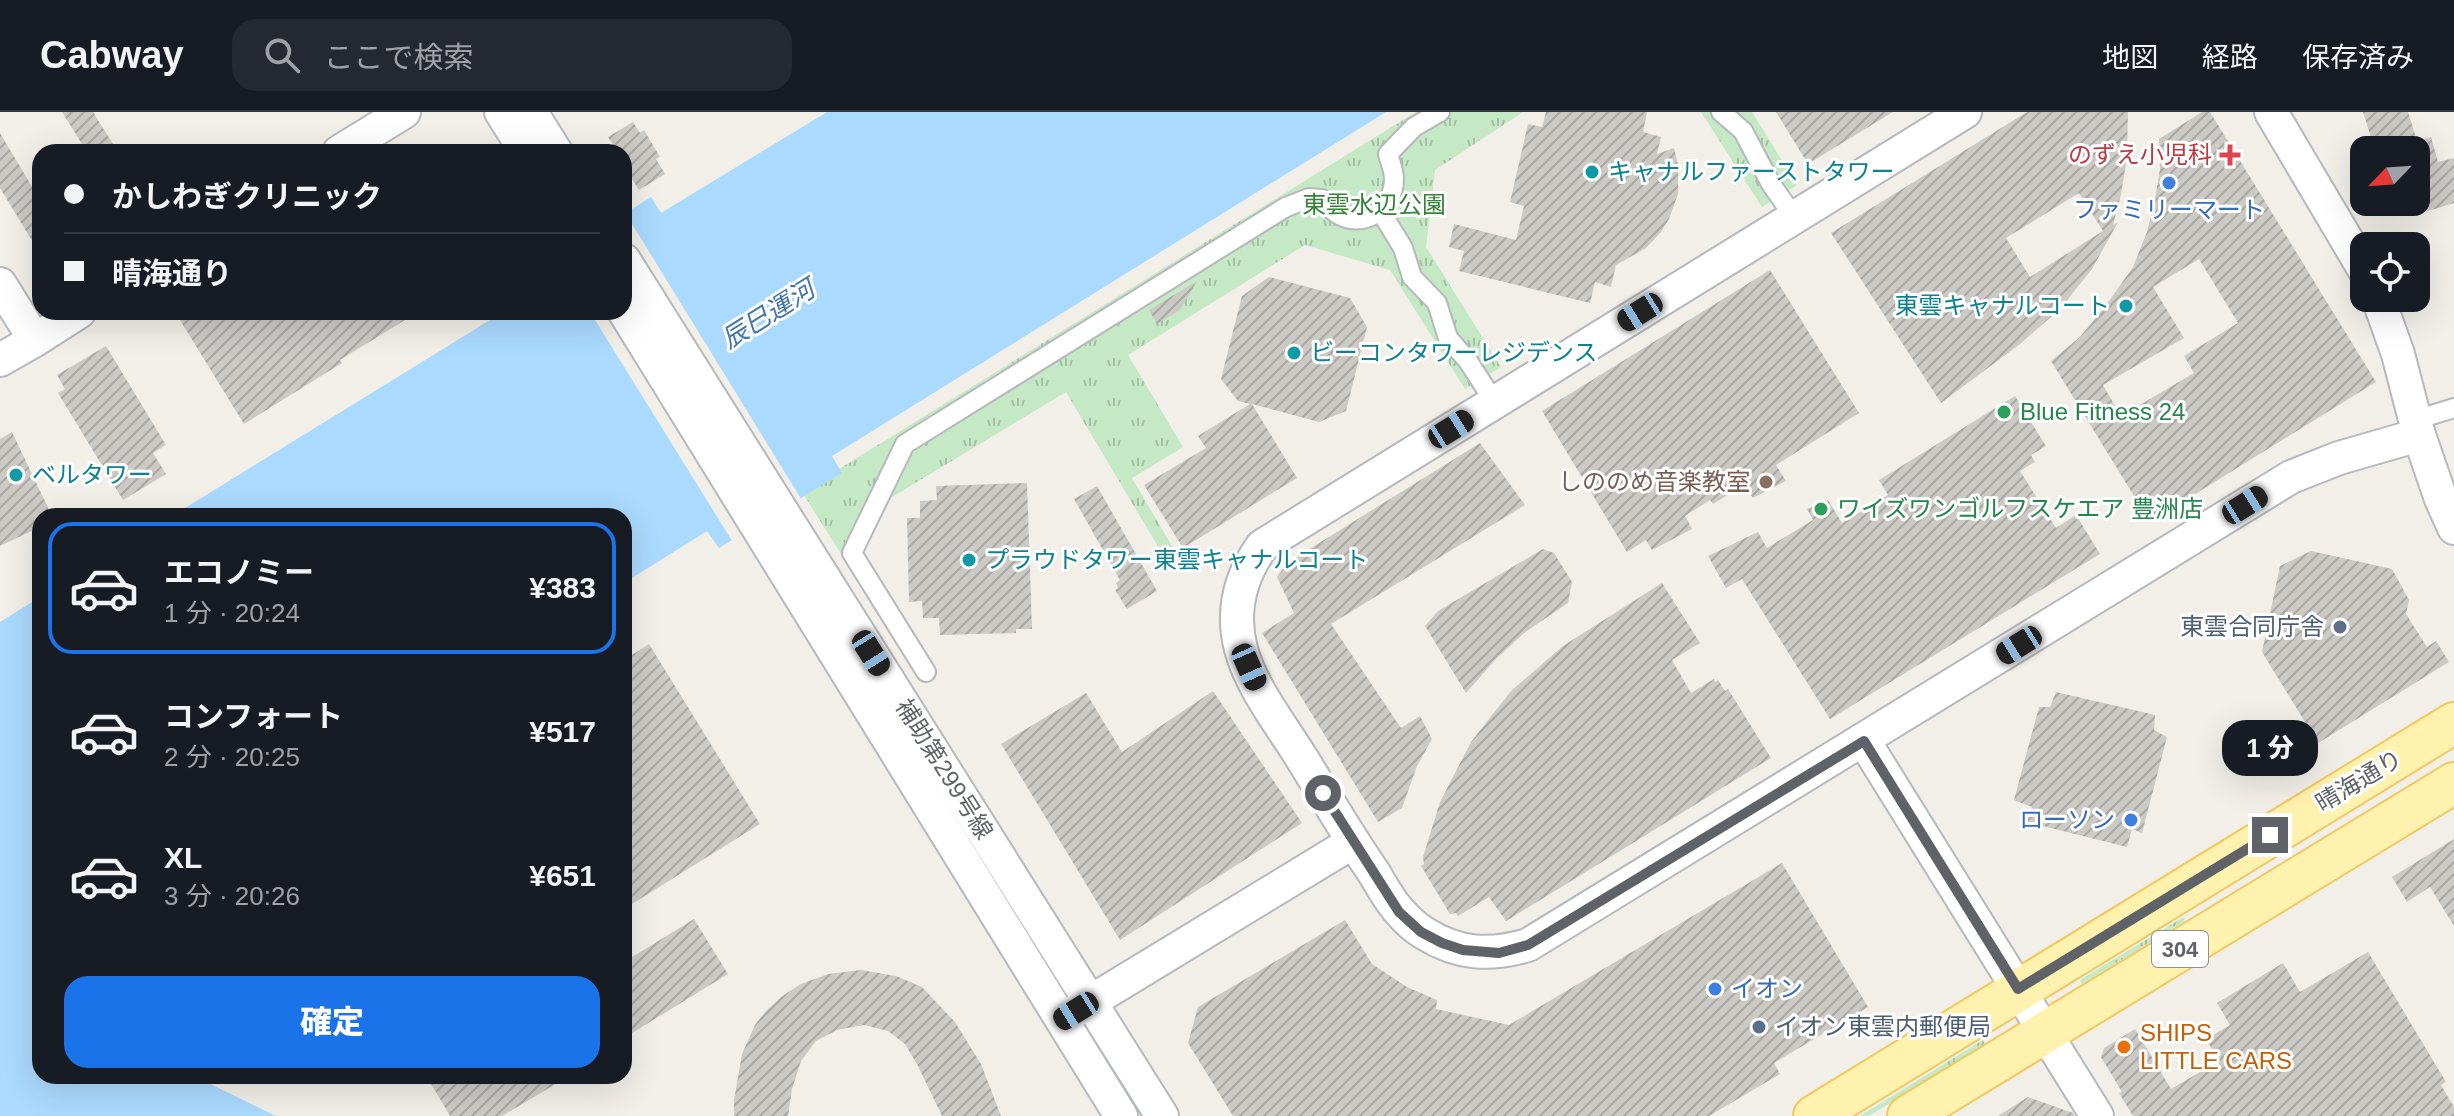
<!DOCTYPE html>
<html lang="ja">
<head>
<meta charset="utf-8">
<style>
  :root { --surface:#171b24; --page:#242831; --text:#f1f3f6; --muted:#9ea1a6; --line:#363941; --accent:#1a73e8 }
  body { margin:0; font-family:Arial,"Noto Sans JP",sans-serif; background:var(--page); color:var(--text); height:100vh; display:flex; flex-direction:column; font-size:30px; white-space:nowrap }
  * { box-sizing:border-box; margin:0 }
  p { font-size:26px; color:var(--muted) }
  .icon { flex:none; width:44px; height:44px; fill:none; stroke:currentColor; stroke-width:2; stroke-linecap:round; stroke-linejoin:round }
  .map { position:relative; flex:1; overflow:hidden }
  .side { position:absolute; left:32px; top:396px; width:600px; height:576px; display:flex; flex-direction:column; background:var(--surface); border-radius:24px; box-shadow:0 8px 32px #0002 }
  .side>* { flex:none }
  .banner { position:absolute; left:32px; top:32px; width:600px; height:176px; border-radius:24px; box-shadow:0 8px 32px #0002; display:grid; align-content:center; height:176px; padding:0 32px; background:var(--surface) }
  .needle { width:52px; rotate:245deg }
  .buttons { position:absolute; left:2350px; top:24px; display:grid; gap:16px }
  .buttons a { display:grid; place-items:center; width:80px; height:80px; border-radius:16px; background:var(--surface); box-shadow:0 8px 32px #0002; font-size:40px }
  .end { position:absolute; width:36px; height:36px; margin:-18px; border:10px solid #5f6368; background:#fff; box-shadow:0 0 0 4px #fff }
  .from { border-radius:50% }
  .bubble { position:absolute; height:56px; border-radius:24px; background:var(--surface); box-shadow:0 8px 32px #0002; font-size:26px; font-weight:800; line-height:56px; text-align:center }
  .car { position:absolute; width:24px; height:48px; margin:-24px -12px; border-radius:10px; box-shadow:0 0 6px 2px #0007; background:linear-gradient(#222 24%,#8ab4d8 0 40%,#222 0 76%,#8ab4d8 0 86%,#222 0) }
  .banner b { display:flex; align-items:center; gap:28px; height:76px; font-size:30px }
  .banner b+b { border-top:2px solid var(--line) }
  .banner i { width:20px; height:20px; background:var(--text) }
  ul { padding:14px 0 0; list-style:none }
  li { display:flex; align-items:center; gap:24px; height:132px; margin:0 16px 12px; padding:0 16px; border:4px solid transparent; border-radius:24px }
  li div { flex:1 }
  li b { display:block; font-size:30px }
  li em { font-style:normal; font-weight:800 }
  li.active { border-color:var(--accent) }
  li>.icon { width:72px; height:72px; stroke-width:1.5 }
  .action { display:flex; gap:16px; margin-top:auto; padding:16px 32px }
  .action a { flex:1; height:92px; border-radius:24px; background:var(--accent); color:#fff; font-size:32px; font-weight:800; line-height:92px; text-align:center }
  header { display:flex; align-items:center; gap:48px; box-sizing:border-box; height:112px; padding:0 40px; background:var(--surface); border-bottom:2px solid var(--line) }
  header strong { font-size:38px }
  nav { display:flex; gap:44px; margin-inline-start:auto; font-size:28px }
  .search { width:560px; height:72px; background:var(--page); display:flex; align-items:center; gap:20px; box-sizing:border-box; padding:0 28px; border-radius:24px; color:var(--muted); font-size:30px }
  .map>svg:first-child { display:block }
  .grass { fill:url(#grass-tufts) }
  .water { fill:#aadaff }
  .pier { fill:#f1efe8 }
  .building { fill:url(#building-hatch); fill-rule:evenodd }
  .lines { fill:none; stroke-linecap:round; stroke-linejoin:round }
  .pedestrian-casing { stroke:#b5b8bc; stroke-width:22 }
  .tertiary-casing { stroke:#b5b8bc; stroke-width:36 }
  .primary-casing { stroke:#f2c960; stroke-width:44 }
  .pedestrian { stroke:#fff; stroke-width:18 }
  .tertiary { stroke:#fff; stroke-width:32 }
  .primary { stroke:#fff2af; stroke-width:40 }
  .route { stroke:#5f6368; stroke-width:10 }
  .health-dot { fill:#e0444e; stroke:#fff; stroke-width:3 }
  .culture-dot { fill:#0f9aa8; stroke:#fff; stroke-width:3 }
  .shop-dot { fill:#3f7fe0; stroke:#fff; stroke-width:3 }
  .leisure-dot { fill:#2e9e5b; stroke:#fff; stroke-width:3 }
  .education-dot { fill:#8d6e63; stroke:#fff; stroke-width:3 }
  .service-dot { fill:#5c6f8a; stroke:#fff; stroke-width:3 }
  .food-dot { fill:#e8710a; stroke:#fff; stroke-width:3 }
  .labels { text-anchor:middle; stroke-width:6; stroke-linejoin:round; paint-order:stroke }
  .shield { fill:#fff; stroke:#8f9295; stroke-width:2 }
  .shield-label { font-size:22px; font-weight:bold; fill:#5f6368 }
  .health-label { font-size:24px; fill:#be3a42; stroke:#fff; text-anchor:end }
  .culture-label { font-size:24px; fill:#0d838f; stroke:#fff; text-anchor:start }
  .park-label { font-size:24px; fill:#348238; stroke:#fff }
  .shop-label { font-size:24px; fill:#366cbe; stroke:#fff }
  .leisure-label { font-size:24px; fill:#27864d; stroke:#fff; text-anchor:start }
  .education-label { font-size:24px; fill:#785e54; stroke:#fff; text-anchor:end }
  .service-label { font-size:24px; fill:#4e5e75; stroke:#fff; text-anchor:end }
  .street-label { font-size:24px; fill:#5f6368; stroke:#fff }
  .food-label { font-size:24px; fill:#c56008; stroke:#fff; text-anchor:start }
  .water-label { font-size:26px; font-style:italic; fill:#4174aa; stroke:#fff }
</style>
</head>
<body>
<header>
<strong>Cabway</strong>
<div class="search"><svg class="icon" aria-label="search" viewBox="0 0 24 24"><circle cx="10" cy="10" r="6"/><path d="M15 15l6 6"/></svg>ここで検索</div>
<nav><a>地図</a><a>経路</a><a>保存済み</a></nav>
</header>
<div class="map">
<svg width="2454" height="1004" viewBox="0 0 2454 1004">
  <defs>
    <pattern id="grass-tufts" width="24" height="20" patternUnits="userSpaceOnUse" patternTransform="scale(2)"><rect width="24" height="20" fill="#c5e8c5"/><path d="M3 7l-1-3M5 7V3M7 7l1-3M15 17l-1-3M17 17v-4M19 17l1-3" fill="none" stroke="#a3c0a4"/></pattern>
    <pattern id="building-hatch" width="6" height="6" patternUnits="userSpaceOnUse" patternTransform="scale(2)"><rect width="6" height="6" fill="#cccac5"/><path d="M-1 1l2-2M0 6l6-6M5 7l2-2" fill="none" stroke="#a9a8a4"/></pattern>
  </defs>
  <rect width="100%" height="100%" fill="#f1efe8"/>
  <g class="grass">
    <polygon points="1416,0 1523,0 1435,58 1426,135 1501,255 1465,277 1390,158 1305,133 1128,243 1183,335 1132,366 1179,446 1169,453 1066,280 887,388 862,437 920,530 903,540 802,380"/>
    <polygon points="1701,0 1752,0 1797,73 1762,95"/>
    <polygon points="2182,806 2185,806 2183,810 2082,872 2080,868"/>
    <polygon points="1983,928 1985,932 1869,1004 1860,1004"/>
  </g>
  <g class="water">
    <polygon points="827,0 1386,0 832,344 842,361 719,436 707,419 624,471 624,404 172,404 503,200 624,200 624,102 651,85 661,101"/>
    <polygon points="40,485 40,964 194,964 276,1004 0,1004 0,510"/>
  </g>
  <polygon class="pier" points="624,99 803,390 734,432 590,200 624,200"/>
  <g class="building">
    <polygon points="62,0 93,0 118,40 87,40"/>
    <polygon points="1546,0 1647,0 1643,20 1661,25 1657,42 1674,36 1678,53 1678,82 1669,107 1661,120 1646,136 1616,153 1611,175 1595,170 1590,191 1459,159 1464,139 1449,135 1454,112 1516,128 1524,94 1510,90 1528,12 1542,15"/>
    <polygon points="1776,0 1893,0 1808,52"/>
    <path d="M2027 0H2128L2127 45 2121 82 2113 113 2118 110 2092 157 2060 197 2020 232 1941 291 1831 121ZM2079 81 2103 119 2030 165 2006 126Z"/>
    <path d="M2202 0H2210L2376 270 2150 410 2051 249 2080 225 2107 192 2133 155 2147 120 2155 87 2160 57 2159 27ZM2199 147 2238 211 2184 244 2194 261 2121 304 2103 273 2184 226 2153 175Z"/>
    <polygon points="2363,0 2408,0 2417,29 2431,25 2438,50 2454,46 2454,91 2425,100 2422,93 2416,95 2416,38 2375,38"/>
    <polygon points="633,10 640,21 644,18 660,45 656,47 665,62 639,78 624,54 624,40 618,40 608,25"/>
    <polygon points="0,21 40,88 40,142 0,76"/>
    <polygon points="1770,158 1859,301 1776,353 1786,369 1753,386 1744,373 1713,392 1710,388 1685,404 1692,417 1652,438 1646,428 1627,440 1542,299"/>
    <polygon points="1269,165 1350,186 1367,215 1346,299 1319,310 1252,292 1297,366 1183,436 1144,373 1206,336 1198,324 1250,292 1238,289 1221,267 1242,184"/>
    <polygon points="1197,169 1180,198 1157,212 1149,198"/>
    <polygon points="175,200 418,200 340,248 342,251 244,312"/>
    <polygon points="106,234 166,333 153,341 166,362 123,388 58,281 65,277 57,263"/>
    <polygon points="2015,284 2046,334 2031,343 2035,350 2020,359 2056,416 2076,403 2100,442 1830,607 1742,467 1726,476 1708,444 1758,420 1767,436 1813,408 1807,397 1828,388 1842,411 1888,383 1879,368"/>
    <polygon points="12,320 51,402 40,404 40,415 0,434 0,327"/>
    <polygon points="1480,331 1525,393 1331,512 1401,616 1420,604 1432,627 1417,654 1402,696 1378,710 1262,521 1294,501 1277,465 1287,451"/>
    <polygon points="1027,371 1032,517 1016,517 1016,521 940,523 939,506 923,506 922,489 909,490 907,406 920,406 920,389 937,388 936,374"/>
    <polygon points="1097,374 1157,479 1127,497 1115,478 1118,476 1116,471 1120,468 1074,387"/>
    <polygon points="1543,437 1554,441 1572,470 1568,491 1524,521 1495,548 1466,581 1425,514 1438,499"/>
    <polygon points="2311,439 2392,457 2409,488 2406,502 2427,535 2436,529 2449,550 2318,631 2262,540 2280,454"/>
    <polygon points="1662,471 1700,531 1672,548 1691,581 1714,567 1715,570 1718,568 1725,579 1728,577 1771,646 1506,809 1489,785 1458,804 1456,801 1450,802 1421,754 1424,752 1423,745 1440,690 1471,630 1511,579 1563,534"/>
    <polygon points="649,532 760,712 624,797 624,548"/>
    <polygon points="1213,579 1302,711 1120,828 1001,632 1086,581 1122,640"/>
    <polygon points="2056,580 2155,603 2154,618 2167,625 2142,721 2132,717 2127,735 2027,710 2032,695 2014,688 2039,595 2050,595"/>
    <polygon points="2454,727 2454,814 2430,775 2407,790 2392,765"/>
    <polygon points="1782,751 1868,895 1774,951 1780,962 1709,1004 1233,1004 1188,931 1198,895 1345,808 1372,852 1407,875 1437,888 1436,897 1509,913"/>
    <polygon points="694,807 728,862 624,926 624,850"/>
    <polygon points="2368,840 2446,970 2441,973 2454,995 2454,1004 2133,1004 2119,981 2122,980 2101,945 2104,936 2135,917 2171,977 2219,949 2206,927 2230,913 2217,891 2283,851 2300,880"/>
    <polygon points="861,858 896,864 922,875 955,910 981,952 1001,1004 942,1004 918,954 905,932 888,919 864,913 837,918 816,929 801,949 792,977 788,1004 734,1004 734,988 742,942 755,913 765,900 781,885 801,872 828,862"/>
    <polygon points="440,964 569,964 502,1004 450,1004 430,970"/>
    <polygon points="2028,985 2073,1001 2075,1004 1998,1004"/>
  </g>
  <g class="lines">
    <defs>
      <g id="pedestrian">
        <polyline points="1721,0 1743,19 1771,72 1785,92"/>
        <polyline points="1381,100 1403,136 1412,165 1437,191 1448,226 1468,249 1486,277"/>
        <polyline points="2415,308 2454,296"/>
        <path d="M926 560 852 441 905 332 1286 95 1309 86 1322 87C1327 91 1331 98 1336 101 1363 119 1394 97 1394 67 1394 58 1390 50 1388 42L1414 15 1440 0"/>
      </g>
      <g id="tertiary">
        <polyline points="501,0 526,40"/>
        <polyline points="531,0 556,40"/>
        <path d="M1965 0 1262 434C1240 465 1231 499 1241 537 1251 576 1285 618 1306 653 1328 689 1350 726 1374 761 1382 774 1390 790 1401 801 1407 808 1416 816 1424 821 1459 843 1490 844 1528 833L2291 365 2339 346 2419 323 2398 242 2378 186"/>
        <polyline points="2271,0 2364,157"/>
        <polyline points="339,40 404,0"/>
        <polyline points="624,148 1162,1004"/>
        <polyline points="0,172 35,228 79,200"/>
        <polyline points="624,199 1121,1004"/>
        <polyline points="0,248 35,228"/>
        <polyline points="2419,323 2441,387 2454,416"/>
        <polyline points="1864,629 2097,1004"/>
        <polyline points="1072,901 1353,730"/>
      </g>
      <g id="primary">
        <polyline points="1814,1004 2454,611"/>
        <polyline points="1908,1004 2454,671"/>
      </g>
    </defs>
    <use href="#pedestrian" class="pedestrian-casing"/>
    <use href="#tertiary" class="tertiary-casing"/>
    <use href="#primary" class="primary-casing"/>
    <use href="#pedestrian" class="pedestrian"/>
    <use href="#tertiary" class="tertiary"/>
    <use href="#primary" class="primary"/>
  </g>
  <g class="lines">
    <polyline class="route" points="1323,681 1399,800 1421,820 1442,831 1463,838 1499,841 1528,833 1864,629 2018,877 2270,723"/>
  </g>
  <path class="health-dot" d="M2226 31h8v8h8v8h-8v8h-8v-8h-8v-8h8z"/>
  <g class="culture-dot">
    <circle cx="1592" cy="60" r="8"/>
    <circle cx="2126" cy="194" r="8"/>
    <circle cx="1294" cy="241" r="8"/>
    <circle cx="16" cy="363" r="8"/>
    <circle cx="969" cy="448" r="8"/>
  </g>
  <g class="shop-dot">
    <circle cx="2169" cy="71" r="8"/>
    <circle cx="2131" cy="708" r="8"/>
    <circle cx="1715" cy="877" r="8"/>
  </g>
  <g class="leisure-dot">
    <circle cx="2004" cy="300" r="8"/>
    <circle cx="1821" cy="397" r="8"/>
  </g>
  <circle class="education-dot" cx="1766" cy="370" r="8"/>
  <g class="service-dot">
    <circle cx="2340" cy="515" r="8"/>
    <circle cx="1759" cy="915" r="8"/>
  </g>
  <circle class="food-dot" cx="2124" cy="935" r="8"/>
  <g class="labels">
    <rect class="shield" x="2152" y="819" width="56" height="36" rx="6"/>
    <g class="shield-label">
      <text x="2180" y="845">304</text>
    </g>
    <g class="health-label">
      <text x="2212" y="51">のずえ小児科</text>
    </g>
    <g class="culture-label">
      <text x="1608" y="68">キャナルファーストタワー</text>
      <text x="2110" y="202" text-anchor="end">東雲キャナルコート</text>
      <text x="1310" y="249">ビーコンタワーレジデンス</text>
      <text x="32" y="371">ベルタワー</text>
      <text x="985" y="456">プラウドタワー東雲キャナルコート</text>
    </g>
    <g class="park-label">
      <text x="1374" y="101">東雲水辺公園</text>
    </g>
    <g class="shop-label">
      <text x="2169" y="106">ファミリーマート</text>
      <text x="2115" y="716" text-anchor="end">ローソン</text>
      <text x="1731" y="885" text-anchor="start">イオン</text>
    </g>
    <g class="leisure-label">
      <text x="2020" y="308">Blue Fitness 24</text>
      <text x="1837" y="405">ワイズワンゴルフスケエア 豊洲店</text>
    </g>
    <g class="education-label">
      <text x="1750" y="378">しののめ音楽教室</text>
    </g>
    <g class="service-label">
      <text x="2324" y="523">東雲合同庁舎</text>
      <text x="1775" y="923" text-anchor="start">イオン東雲内郵便局</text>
    </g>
    <g class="street-label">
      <text transform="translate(944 657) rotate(58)" y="8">補助第299号線</text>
      <text transform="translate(2359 669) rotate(-31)" y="8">晴海通り</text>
    </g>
    <g class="food-label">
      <text x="2140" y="929">SHIPS<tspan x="2140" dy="28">LITTLE CARS</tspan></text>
    </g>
    <g class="water-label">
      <text transform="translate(768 202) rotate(-32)" y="9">辰巳運河</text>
    </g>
  </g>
</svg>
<div class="buttons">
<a><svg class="needle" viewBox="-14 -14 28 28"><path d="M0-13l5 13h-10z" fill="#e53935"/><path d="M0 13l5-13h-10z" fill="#9ea1a6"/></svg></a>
<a><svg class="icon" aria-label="locate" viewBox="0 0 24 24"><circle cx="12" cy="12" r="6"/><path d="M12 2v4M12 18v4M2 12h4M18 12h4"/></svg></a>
</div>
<i class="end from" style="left:1323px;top:681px"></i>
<i class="end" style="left:2270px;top:723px"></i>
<div class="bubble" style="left:2222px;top:608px;width:96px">1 分</div>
<i class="car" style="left:1640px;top:200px;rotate:238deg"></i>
<i class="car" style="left:1451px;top:317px;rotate:58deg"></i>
<i class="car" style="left:2245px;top:393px;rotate:58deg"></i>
<i class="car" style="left:2019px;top:533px;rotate:238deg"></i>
<i class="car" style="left:871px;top:541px;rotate:148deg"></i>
<i class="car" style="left:1249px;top:555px;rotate:156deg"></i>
<i class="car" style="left:1076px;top:899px;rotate:238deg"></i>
<div class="banner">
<b><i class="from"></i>かしわぎクリニック</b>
<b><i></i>晴海通り</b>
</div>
<section class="side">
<ul>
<li class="active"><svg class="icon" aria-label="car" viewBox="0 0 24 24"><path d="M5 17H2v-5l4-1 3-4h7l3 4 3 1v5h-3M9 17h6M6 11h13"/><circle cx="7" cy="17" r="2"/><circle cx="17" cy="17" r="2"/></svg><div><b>エコノミー</b><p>1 分 · 20:24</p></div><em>¥383</em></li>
<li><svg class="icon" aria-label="car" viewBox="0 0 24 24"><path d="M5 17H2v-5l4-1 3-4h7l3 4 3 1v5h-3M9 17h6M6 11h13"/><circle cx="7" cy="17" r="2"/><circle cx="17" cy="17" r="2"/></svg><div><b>コンフォート</b><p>2 分 · 20:25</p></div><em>¥517</em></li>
<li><svg class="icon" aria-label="car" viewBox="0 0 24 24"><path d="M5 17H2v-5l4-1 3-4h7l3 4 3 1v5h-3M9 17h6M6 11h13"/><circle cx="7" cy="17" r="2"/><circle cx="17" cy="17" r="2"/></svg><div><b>XL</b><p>3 分 · 20:26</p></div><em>¥651</em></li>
</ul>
<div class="action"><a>確定</a></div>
</section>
</div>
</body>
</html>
